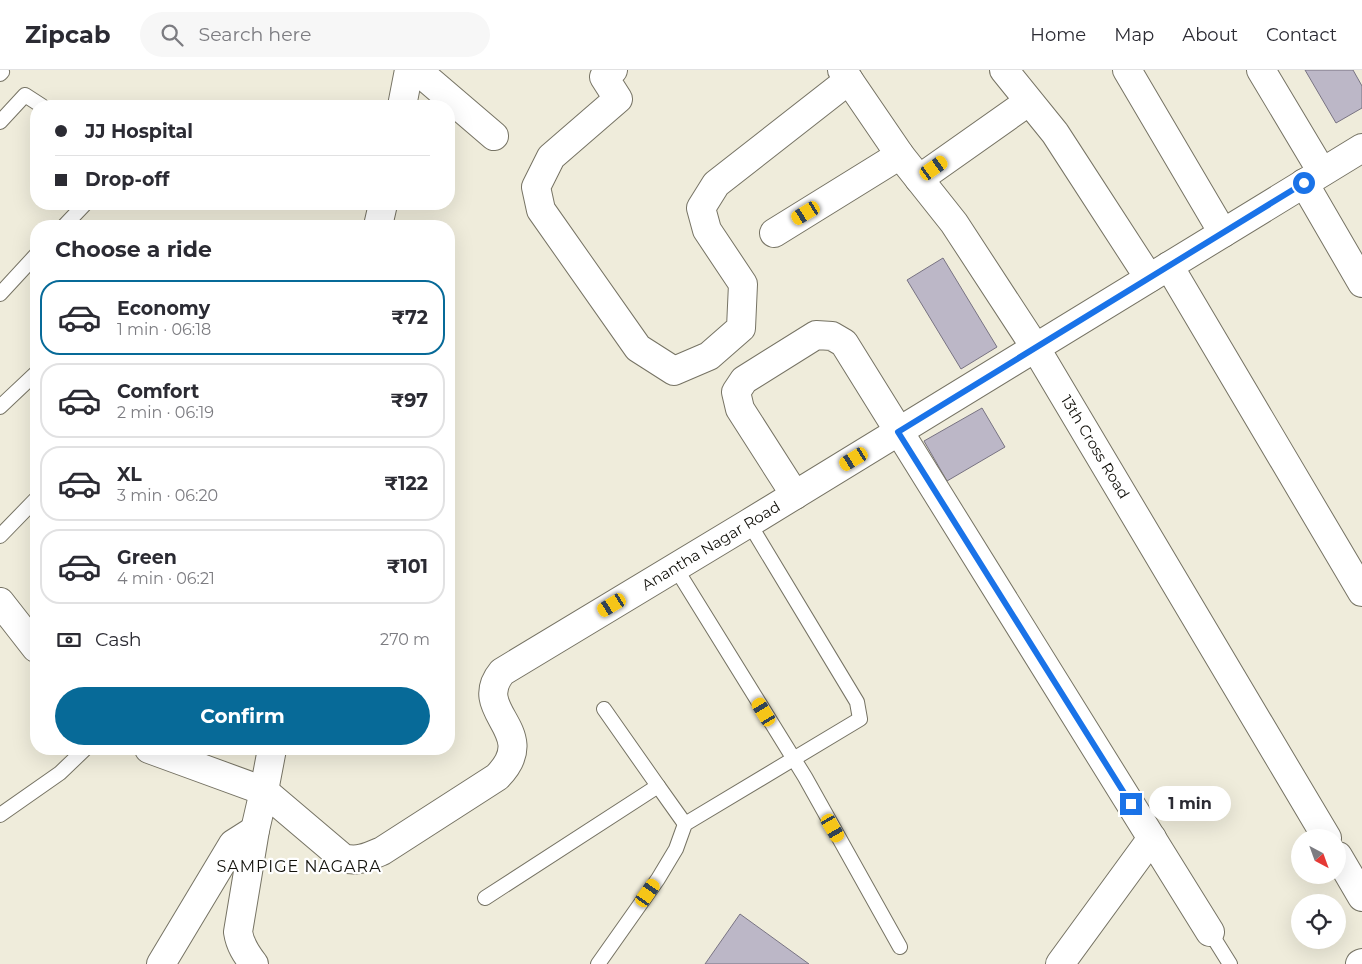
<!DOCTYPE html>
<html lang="en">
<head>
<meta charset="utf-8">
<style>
  :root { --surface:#fff; --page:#f7f7f7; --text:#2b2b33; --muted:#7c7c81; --line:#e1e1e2; --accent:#076a98 }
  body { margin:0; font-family:Montserrat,sans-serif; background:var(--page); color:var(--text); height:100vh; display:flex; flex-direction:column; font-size:19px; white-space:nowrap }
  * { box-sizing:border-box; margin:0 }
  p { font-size:16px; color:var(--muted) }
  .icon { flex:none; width:28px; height:28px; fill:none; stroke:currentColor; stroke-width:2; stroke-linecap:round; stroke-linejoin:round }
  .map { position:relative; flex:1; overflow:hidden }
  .details { position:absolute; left:30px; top:150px; width:425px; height:535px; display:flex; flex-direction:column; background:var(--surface); border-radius:20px; box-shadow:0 5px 20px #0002 }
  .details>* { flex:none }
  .hud { position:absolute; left:30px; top:30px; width:425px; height:110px; border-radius:20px; box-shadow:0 5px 20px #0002; display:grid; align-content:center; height:110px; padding:0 25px; background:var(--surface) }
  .needle { width:32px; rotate:139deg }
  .buttons { position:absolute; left:1291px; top:759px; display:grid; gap:10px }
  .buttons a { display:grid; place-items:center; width:55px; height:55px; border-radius:50%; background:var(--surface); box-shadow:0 5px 20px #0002; font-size:25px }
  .end { position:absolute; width:22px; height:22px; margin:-11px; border:6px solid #1a73e8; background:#fff; box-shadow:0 0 0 2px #fff }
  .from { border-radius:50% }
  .bubble { position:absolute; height:35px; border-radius:18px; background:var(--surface); box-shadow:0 5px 20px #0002; font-size:16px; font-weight:700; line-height:35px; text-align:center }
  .car { position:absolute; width:15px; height:30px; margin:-15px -8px; border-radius:6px; box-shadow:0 0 4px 1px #0007; background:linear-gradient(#f5c518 24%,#345 0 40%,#f5c518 0 76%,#345 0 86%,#f5c518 0) }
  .hud b { display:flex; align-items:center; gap:18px; height:48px; font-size:19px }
  .hud b+b { border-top:1px solid var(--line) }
  .hud i { width:12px; height:12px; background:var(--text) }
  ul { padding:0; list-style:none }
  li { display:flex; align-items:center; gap:15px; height:75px; margin:0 10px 8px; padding:0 15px; border:2px solid var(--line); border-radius:20px }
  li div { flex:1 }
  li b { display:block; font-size:19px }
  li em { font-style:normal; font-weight:700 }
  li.current { border-color:var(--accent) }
  li>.icon { width:45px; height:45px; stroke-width:1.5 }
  h2 { padding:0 25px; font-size:22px; line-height:60px }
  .pay { display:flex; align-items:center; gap:12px; height:55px; padding:0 25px; font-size:19px }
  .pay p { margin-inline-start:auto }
  .cta { display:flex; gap:10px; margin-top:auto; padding:10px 25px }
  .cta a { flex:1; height:58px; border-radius:30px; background:var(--accent); color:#fff; font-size:20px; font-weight:700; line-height:58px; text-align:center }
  header { display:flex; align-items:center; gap:30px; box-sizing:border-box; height:70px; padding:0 25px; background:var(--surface); border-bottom:1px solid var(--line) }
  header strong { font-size:24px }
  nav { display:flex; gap:28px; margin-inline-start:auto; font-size:18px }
  .search { width:350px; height:45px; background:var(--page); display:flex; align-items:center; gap:12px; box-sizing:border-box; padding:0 18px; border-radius:28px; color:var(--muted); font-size:19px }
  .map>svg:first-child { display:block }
  .building { fill:#bcb7c7; stroke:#787382 }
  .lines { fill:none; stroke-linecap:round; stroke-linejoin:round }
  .lane-casing { stroke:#767364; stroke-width:16 }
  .street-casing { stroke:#767364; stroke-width:30 }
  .secondary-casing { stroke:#767364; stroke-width:30 }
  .lane { stroke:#fff; stroke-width:14 }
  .street { stroke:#fff; stroke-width:28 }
  .secondary { stroke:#fff; stroke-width:28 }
  .route { stroke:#1a73e8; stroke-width:6 }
  .labels { text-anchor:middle; stroke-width:4.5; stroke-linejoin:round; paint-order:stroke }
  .street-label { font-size:15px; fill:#13120c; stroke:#fff }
  .neighbourhood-label { font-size:16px; letter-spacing:1px; fill:#13120c; stroke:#fff }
</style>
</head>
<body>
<header>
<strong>Zipcab</strong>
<div class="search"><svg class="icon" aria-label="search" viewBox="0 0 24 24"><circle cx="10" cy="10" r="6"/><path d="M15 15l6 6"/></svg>Search here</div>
<nav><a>Home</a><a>Map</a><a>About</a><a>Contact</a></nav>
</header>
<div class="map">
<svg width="1362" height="894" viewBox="0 0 1362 894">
  <rect width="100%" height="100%" fill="#efecdb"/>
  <g class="building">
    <polygon points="1305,0 1353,0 1362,16 1362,38 1336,53"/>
    <polygon points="943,188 997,277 961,299 907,210"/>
    <polygon points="982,338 1005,377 947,411 924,371"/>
    <polygon points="740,844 809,894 705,894"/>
  </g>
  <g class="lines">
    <defs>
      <g id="lane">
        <polyline points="0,4 2,2 1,0"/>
        <polyline points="0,52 25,25 42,36"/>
        <polyline points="64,156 85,134"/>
        <polyline points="0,224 36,185"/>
        <polyline points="0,337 36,303"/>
        <polyline points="0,466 36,429"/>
        <polyline points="675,497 805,707 900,877"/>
        <polyline points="604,639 658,716"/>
        <polyline points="0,745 60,703 85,679"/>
        <polyline points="485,828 658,716 685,754"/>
        <polyline points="1210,862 1230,894"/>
        <polyline points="598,894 658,809 676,779 685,754 860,649 857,632 749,453"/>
      </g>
      <g id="street">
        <polyline points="417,0 494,66"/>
        <polyline points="613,0 604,7 618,29 551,87 536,117 541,140 638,278 674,301 709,286 741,258 743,214 707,160 701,138 716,114 849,10"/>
        <polyline points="842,0 900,85 954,153 1035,277 1327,768"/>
        <polyline points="1004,0 1055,63 1149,208"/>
        <polyline points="1127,0 1223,163"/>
        <polyline points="1261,0 1322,102"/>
        <polyline points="919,109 1028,32"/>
        <polyline points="1304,113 1362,213"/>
        <polyline points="774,163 900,85"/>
        <polyline points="1169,196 1362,522"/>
        <polyline points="795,425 740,339 736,322 744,310 816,265 832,266 844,273 1210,862"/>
        <polyline points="0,532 36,578"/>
        <polyline points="149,679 264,721"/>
        <polyline points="1338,786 1362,827"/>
        <polyline points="161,894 233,774 255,760"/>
        <polyline points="1060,894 1152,768"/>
        <polyline points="1360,894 1362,893"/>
      </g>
      <g id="secondary">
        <polyline points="402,36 409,0"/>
        <polyline points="378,156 383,134"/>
        <polyline points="264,721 272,679"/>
        <path d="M254 894C246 884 240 875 238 862L255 760 264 721 343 788C358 792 368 787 382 781L497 707C543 661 469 642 502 602L749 453 1362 78"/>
      </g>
    </defs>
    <use href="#lane" class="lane-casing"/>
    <use href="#street" class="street-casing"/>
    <use href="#secondary" class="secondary-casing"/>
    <use href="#lane" class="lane"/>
    <use href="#street" class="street"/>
    <use href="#secondary" class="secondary"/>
  </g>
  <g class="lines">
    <polyline class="route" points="1131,734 898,362 1304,113"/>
  </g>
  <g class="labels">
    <g class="street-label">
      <text transform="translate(1095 377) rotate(59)" y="5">13th Cross Road</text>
      <text transform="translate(711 476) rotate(-31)" y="5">Anantha Nagar Road</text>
    </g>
    <g class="neighbourhood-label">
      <text x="299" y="802">SAMPIGE NAGARA</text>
    </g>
  </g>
</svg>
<div class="buttons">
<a><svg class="needle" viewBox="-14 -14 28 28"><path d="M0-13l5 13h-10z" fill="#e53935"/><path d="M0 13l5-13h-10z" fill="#7c7c81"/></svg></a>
<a><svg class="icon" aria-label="locate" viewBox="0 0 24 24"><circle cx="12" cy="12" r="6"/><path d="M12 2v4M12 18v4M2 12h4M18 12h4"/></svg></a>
</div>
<i class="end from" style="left:1304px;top:113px"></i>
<i class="end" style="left:1131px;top:734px"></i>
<div class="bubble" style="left:1149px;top:716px;width:82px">1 min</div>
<i class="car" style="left:934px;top:98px;rotate:55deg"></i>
<i class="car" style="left:806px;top:143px;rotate:239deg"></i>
<i class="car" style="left:854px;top:389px;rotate:239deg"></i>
<i class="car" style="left:612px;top:535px;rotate:239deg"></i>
<i class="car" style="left:764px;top:642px;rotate:329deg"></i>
<i class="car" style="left:833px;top:758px;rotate:150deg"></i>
<i class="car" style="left:648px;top:823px;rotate:35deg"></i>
<div class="hud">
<b><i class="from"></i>JJ Hospital</b>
<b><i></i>Drop-off</b>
</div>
<section class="details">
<h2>Choose a ride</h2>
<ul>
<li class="current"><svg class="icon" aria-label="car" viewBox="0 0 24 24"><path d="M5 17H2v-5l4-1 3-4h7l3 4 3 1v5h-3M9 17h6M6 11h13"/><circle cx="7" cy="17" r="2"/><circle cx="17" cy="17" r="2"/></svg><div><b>Economy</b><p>1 min · 06:18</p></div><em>₹72</em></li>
<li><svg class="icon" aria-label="car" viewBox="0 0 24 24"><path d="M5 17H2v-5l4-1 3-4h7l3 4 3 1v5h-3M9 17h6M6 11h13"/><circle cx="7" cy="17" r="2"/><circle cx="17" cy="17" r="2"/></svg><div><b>Comfort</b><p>2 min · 06:19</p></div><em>₹97</em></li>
<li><svg class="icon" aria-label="car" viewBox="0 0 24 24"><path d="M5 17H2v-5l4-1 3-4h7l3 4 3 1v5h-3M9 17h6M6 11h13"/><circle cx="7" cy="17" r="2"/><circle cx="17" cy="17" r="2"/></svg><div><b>XL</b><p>3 min · 06:20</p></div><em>₹122</em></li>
<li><svg class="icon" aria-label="car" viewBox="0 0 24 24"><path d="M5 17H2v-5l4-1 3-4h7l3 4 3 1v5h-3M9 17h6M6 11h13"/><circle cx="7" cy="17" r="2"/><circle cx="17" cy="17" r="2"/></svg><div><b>Green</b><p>4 min · 06:21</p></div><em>₹101</em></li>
</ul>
<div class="pay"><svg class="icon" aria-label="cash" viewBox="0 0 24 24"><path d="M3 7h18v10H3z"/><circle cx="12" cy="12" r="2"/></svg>Cash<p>270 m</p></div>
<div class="cta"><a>Confirm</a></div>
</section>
</div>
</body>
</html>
